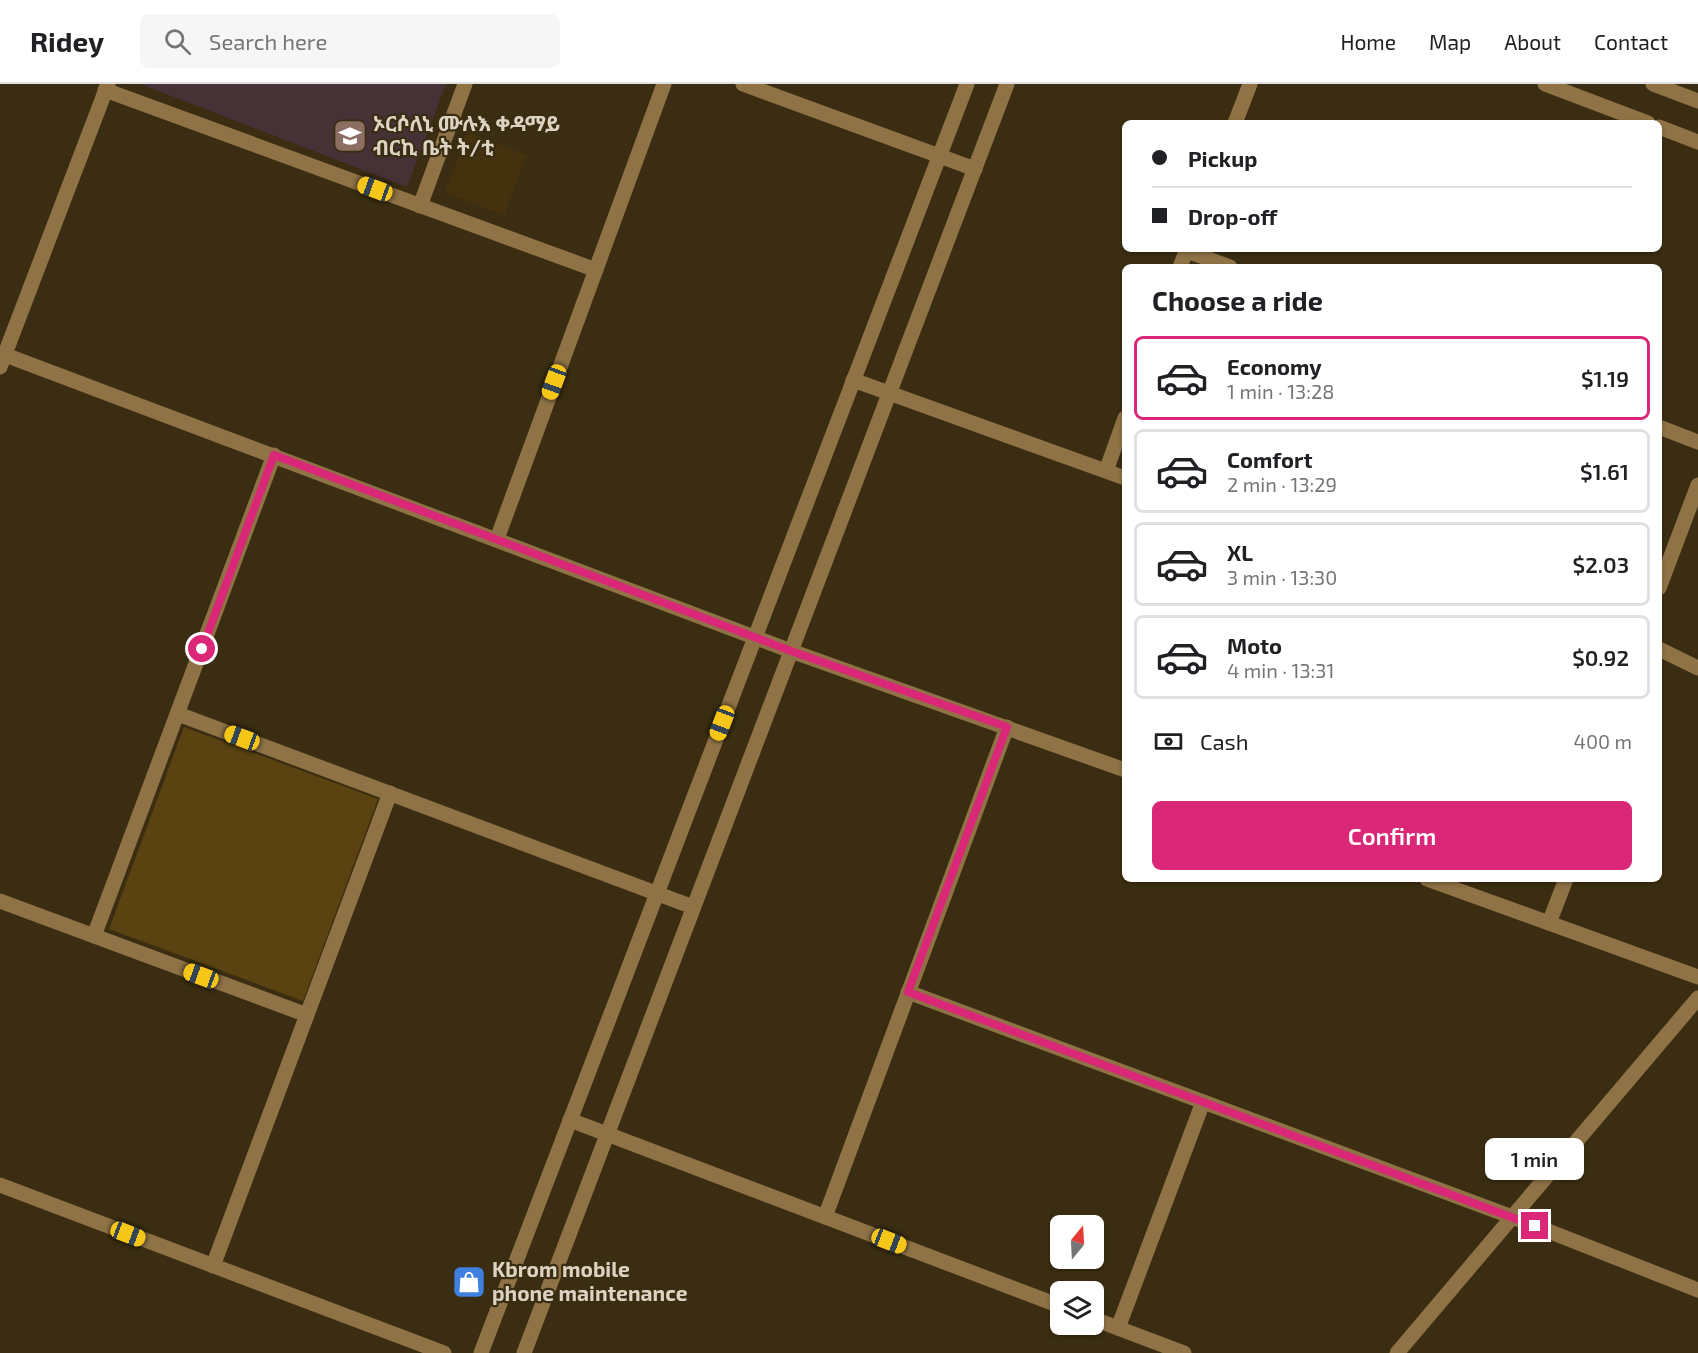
<!DOCTYPE html>
<html lang="en">
<head>
<meta charset="utf-8">
<style>
  :root { --surface:#fff; --page:#f6f6f6; --text:#202124; --muted:#757577; --line:#e0e0e0; --accent:#db2777 }
  body { margin:0; font-family:"Exo 2","Noto Sans Ethiopic",sans-serif; background:var(--page); color:var(--text); height:100vh; display:flex; flex-direction:column; font-size:22px; white-space:nowrap }
  * { box-sizing:border-box; margin:0 }
  p { font-size:20px; color:var(--muted) }
  .icon { flex:none; width:33px; height:33px; fill:none; stroke:currentColor; stroke-width:2; stroke-linecap:round; stroke-linejoin:round }
  .map { position:relative; flex:1; overflow:hidden }
  .panel { position:absolute; left:1122px; top:180px; width:540px; height:618px; display:flex; flex-direction:column; background:var(--surface); border-radius:9px; box-shadow:0 2px 4px #0004 }
  .panel>* { flex:none }
  .top-card { position:absolute; left:1122px; top:36px; width:540px; height:132px; border-radius:9px; box-shadow:0 2px 4px #0004; display:grid; align-content:center; height:132px; padding:0 30px; background:var(--surface) }
  .needle { width:39px; rotate:18deg }
  .buttons { position:absolute; left:1050px; top:1131px; display:grid; gap:12px }
  .buttons a { display:grid; place-items:center; width:54px; height:54px; border-radius:9px; background:var(--surface); box-shadow:0 2px 4px #0004; font-size:30px }
  .end { position:absolute; width:27px; height:27px; margin:-14px; border:8px solid #db2777; background:#fff; box-shadow:0 0 0 3px #fff }
  .from { border-radius:50% }
  .bubble { position:absolute; height:42px; border-radius:9px; background:var(--surface); box-shadow:0 2px 4px #0004; font-size:20px; font-weight:600; line-height:42px; text-align:center }
  .car { position:absolute; width:18px; height:36px; margin:-18px -9px; border-radius:8px; box-shadow:0 0 4px 2px #0007; background:linear-gradient(#f5c518 24%,#345 0 40%,#f5c518 0 76%,#345 0 86%,#f5c518 0) }
  .top-card b { display:flex; align-items:center; gap:21px; height:57px; font-size:22px }
  .top-card b+b { border-top:2px solid var(--line) }
  .top-card i { width:15px; height:15px; background:var(--text) }
  ul { padding:0; list-style:none }
  li { display:flex; align-items:center; gap:18px; height:84px; margin:0 12px 9px; padding:0 18px; border:3px solid var(--line); border-radius:9px }
  li div { flex:1 }
  li b { display:block; font-size:22px }
  li em { font-style:normal; font-weight:600 }
  li.current { border-color:var(--accent) }
  li>.icon { width:54px; height:54px; stroke-width:1.5 }
  h2 { padding:0 30px; font-size:27px; line-height:72px }
  .pay { display:flex; align-items:center; gap:15px; height:66px; padding:0 30px; font-size:22px }
  .pay p { margin-inline-start:auto }
  .cta { display:flex; gap:12px; margin-top:auto; padding:12px 30px }
  .cta a { flex:1; height:69px; border-radius:9px; background:var(--accent); color:#fff; font-size:24px; font-weight:600; line-height:69px; text-align:center }
  header { display:flex; align-items:center; gap:36px; box-sizing:border-box; height:84px; padding:0 30px; background:var(--surface); border-bottom:2px solid var(--line) }
  header strong { font-size:28px }
  nav { display:flex; gap:33px; margin-inline-start:auto; font-size:21px }
  .search { width:420px; height:54px; background:var(--page); display:flex; align-items:center; gap:15px; box-sizing:border-box; padding:0 21px; border-radius:9px; color:var(--muted); font-size:22px }
  .map>svg:first-child { display:block }
  .built { fill:#43320d }
  .education { fill:#453136 }
  .green { fill:#5a4211 }
  .lines { fill:none; stroke-linecap:round; stroke-linejoin:round }
  .minor { stroke:#8f7346; stroke-width:15 }
  .route { stroke:#db2777; stroke-width:8 }
  .labels { text-anchor:middle; stroke-width:4.5; stroke-linejoin:round; paint-order:stroke }
  .poi-label { font-size:21px; font-weight:bold; fill:#dcd3c3; stroke:#3b2d11; text-anchor:start }
</style>
</head>
<body>
<header>
<strong>Ridey</strong>
<div class="search"><svg class="icon" aria-label="search" viewBox="0 0 24 24"><circle cx="10" cy="10" r="6"/><path d="M15 15l6 6"/></svg>Search here</div>
<nav><a>Home</a><a>Map</a><a>About</a><a>Contact</a></nav>
</header>
<div class="map">
<svg width="1698" height="1269" viewBox="0 0 1698 1269">
  <rect width="100%" height="100%" fill="#3b2d11"/>
  <polygon class="built" points="467,48 527,71 504,131 445,109"/>
  <polygon class="education" points="140,0 446,0 407,103"/>
  <polygon class="green" points="184,643 378,715 303,917 109,845"/>
  <g class="lines">
    <g class="minor">
      <polyline points="743,0 975,85"/>
      <polyline points="1545,0 1648,39"/>
      <polyline points="1653,0 1698,17"/>
      <polyline points="105,6 596,186"/>
      <polyline points="1235,39 1250,0"/>
      <polyline points="1659,43 1698,58"/>
      <polyline points="420,122 465,0"/>
      <polyline points="1187,167 1230,183"/>
      <polyline points="1180,183 1187,165"/>
      <polyline points="0,269 791,567 1125,686"/>
      <polyline points="0,283 108,0"/>
      <polyline points="853,296 1125,394"/>
      <polyline points="1659,343 1698,358"/>
      <polyline points="1106,387 1125,334"/>
      <polyline points="497,455 664,0"/>
      <polyline points="1659,504 1698,401"/>
      <polyline points="1659,565 1698,584"/>
      <polyline points="178,630 693,823"/>
      <polyline points="1427,795 1698,893"/>
      <polyline points="0,817 307,931"/>
      <polyline points="1549,839 1566,795"/>
      <polyline points="94,852 274,371"/>
      <polyline points="908,908 1515,1134 1698,1206"/>
      <polyline points="570,1036 1060,1222"/>
      <polyline points="0,1101 444,1269"/>
      <polyline points="825,1133 1007,643"/>
      <polyline points="213,1182 390,709"/>
      <polyline points="1094,1235 1184,1269"/>
      <polyline points="1118,1244 1203,1018"/>
      <polyline points="481,1269 967,0"/>
      <polyline points="524,1269 1007,0"/>
      <polyline points="1397,1269 1698,914"/>
    </g>
  </g>
  <g class="lines">
    <polyline class="route" points="202,565 274,371 791,567 1007,643 908,908 1535,1142"/>
  </g>
  <defs>
    <symbol id="school-square" viewBox="-11 -11 22 22"><rect x="-9" y="-9" width="18" height="18" rx="4" fill="#8d6e63" stroke="#3b2d11"/><path d="M0-5L7-2L0 1L-7-2ZM-4 1L0 2.5L4 1V4Q0 6-4 4Z" fill="#fff"/></symbol>
    <symbol id="shop-square" viewBox="-11 -11 22 22"><rect x="-9" y="-9" width="18" height="18" rx="4" fill="#3f7fe0" stroke="#3b2d11"/><path d="M-5-2.5h2.3a2.7 3.5 0 0 1 5.4 0H5L5.5 6h-11ZM-1.5-2.5h3a1.5 2.3 0 0 0-3 0Z" fill="#fff"/></symbol>
  </defs>
  <g fill-rule="evenodd">
    <use href="#school-square" x="331" y="33" width="38" height="38"/>
    <use href="#shop-square" x="450" y="1179" width="38" height="38"/>
  </g>
  <g class="labels">
    <g class="poi-label">
      <text x="373" y="47">ኦርሶለኒ ሙሉእ ቀዳማይ<tspan x="373" dy="24">ብርኪ ቤት ት/ቲ</tspan></text>
      <text x="492" y="1193">Kbrom mobile<tspan x="492" dy="24">phone maintenance</tspan></text>
    </g>
  </g>
</svg>
<div class="buttons">
<a><svg class="needle" viewBox="-14 -14 28 28"><path d="M0-13l5 13h-10z" fill="#e53935"/><path d="M0 13l5-13h-10z" fill="#757577"/></svg></a>
<a><svg class="icon" aria-label="layers" viewBox="0 0 24 24"><path d="M12 4l9 5-9 5-9-5zM3 14l9 5 9-5"/></svg></a>
</div>
<i class="end from" style="left:202px;top:565px"></i>
<i class="end" style="left:1535px;top:1142px"></i>
<div class="bubble" style="left:1485px;top:1054px;width:99px">1 min</div>
<i class="car" style="left:375px;top:105px;rotate:290deg"></i>
<i class="car" style="left:554px;top:298px;rotate:200deg"></i>
<i class="car" style="left:722px;top:639px;rotate:201deg"></i>
<i class="car" style="left:242px;top:654px;rotate:290deg"></i>
<i class="car" style="left:201px;top:892px;rotate:290deg"></i>
<i class="car" style="left:128px;top:1150px;rotate:111deg"></i>
<i class="car" style="left:889px;top:1157px;rotate:111deg"></i>
<div class="top-card">
<b><i class="from"></i>Pickup</b>
<b><i></i>Drop-off</b>
</div>
<section class="panel">
<h2>Choose a ride</h2>
<ul>
<li class="current"><svg class="icon" aria-label="car" viewBox="0 0 24 24"><path d="M5 17H2v-5l4-1 3-4h7l3 4 3 1v5h-3M9 17h6M6 11h13"/><circle cx="7" cy="17" r="2"/><circle cx="17" cy="17" r="2"/></svg><div><b>Economy</b><p>1 min · 13:28</p></div><em>$1.19</em></li>
<li><svg class="icon" aria-label="car" viewBox="0 0 24 24"><path d="M5 17H2v-5l4-1 3-4h7l3 4 3 1v5h-3M9 17h6M6 11h13"/><circle cx="7" cy="17" r="2"/><circle cx="17" cy="17" r="2"/></svg><div><b>Comfort</b><p>2 min · 13:29</p></div><em>$1.61</em></li>
<li><svg class="icon" aria-label="car" viewBox="0 0 24 24"><path d="M5 17H2v-5l4-1 3-4h7l3 4 3 1v5h-3M9 17h6M6 11h13"/><circle cx="7" cy="17" r="2"/><circle cx="17" cy="17" r="2"/></svg><div><b>XL</b><p>3 min · 13:30</p></div><em>$2.03</em></li>
<li><svg class="icon" aria-label="car" viewBox="0 0 24 24"><path d="M5 17H2v-5l4-1 3-4h7l3 4 3 1v5h-3M9 17h6M6 11h13"/><circle cx="7" cy="17" r="2"/><circle cx="17" cy="17" r="2"/></svg><div><b>Moto</b><p>4 min · 13:31</p></div><em>$0.92</em></li>
</ul>
<div class="pay"><svg class="icon" aria-label="cash" viewBox="0 0 24 24"><path d="M3 7h18v10H3z"/><circle cx="12" cy="12" r="2"/></svg>Cash<p>400 m</p></div>
<div class="cta"><a>Confirm</a></div>
</section>
</div>
</body>
</html>
